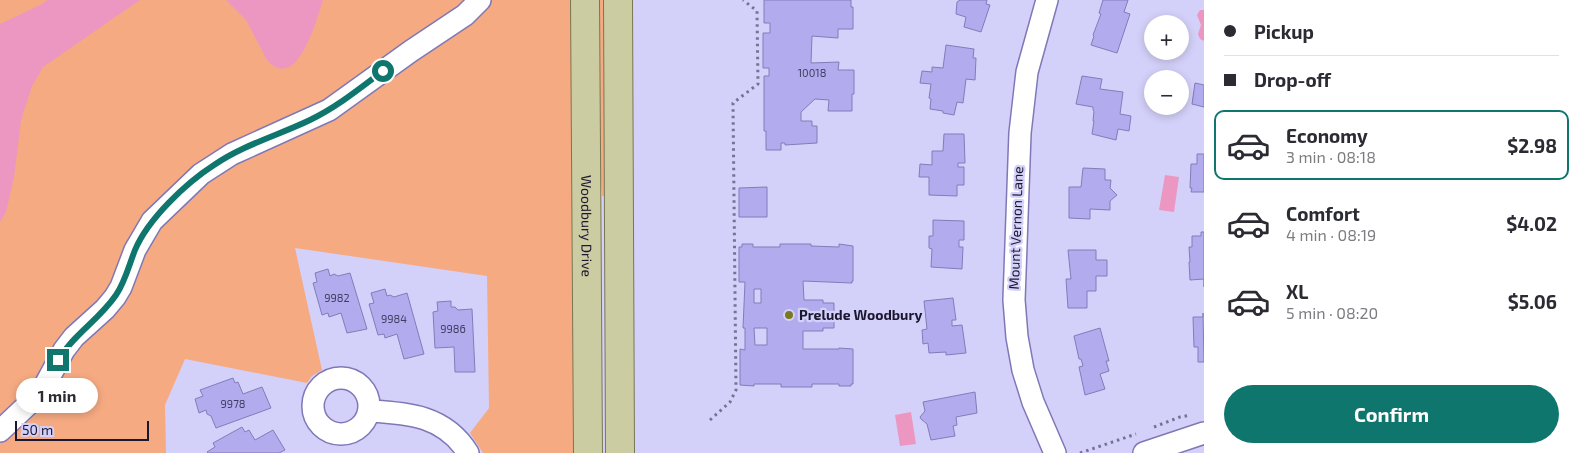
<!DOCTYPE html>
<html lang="en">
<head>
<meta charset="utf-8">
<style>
  :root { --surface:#fff; --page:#f2f2f3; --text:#2b2b33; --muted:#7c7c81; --line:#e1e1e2; --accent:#0f766e }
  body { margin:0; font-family:"Exo 2",sans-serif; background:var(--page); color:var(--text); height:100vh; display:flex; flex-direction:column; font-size:19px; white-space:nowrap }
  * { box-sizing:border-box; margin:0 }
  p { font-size:16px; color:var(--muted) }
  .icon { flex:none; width:28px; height:28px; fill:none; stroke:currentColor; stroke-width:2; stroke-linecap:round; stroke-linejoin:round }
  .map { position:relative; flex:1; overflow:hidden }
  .sheet { display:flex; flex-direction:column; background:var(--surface); width:375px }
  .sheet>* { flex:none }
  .hud { display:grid; align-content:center; height:110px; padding:0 20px; background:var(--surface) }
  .buttons { position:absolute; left:1144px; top:15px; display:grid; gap:10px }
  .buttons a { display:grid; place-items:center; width:45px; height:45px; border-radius:50%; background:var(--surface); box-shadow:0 2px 8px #0003; font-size:25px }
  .scale { position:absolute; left:15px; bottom:12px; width:134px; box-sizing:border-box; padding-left:5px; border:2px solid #1b1730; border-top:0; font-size:14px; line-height:18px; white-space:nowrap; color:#1b1730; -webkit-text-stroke:4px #d3d1f9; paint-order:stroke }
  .end { position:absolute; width:22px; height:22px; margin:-11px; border:6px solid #0f766e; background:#fff; box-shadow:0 0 0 2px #fff }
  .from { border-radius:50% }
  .bubble { position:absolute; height:35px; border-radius:18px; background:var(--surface); box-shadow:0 2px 8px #0003; font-size:16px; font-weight:700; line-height:35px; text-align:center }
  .hud b { display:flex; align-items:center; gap:18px; height:48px; font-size:19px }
  .hud b+b { border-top:1px solid var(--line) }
  .hud i { width:12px; height:12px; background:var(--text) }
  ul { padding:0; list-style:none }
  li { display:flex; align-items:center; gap:15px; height:70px; margin:0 10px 8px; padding:0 10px; border:2px solid transparent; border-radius:10px }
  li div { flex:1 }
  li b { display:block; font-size:19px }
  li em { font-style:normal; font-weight:700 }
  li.on { border-color:var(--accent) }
  li>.icon { width:45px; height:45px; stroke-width:1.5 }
  .action { display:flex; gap:10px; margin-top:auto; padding:10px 20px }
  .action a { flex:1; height:58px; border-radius:30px; background:var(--accent); color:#fff; font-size:20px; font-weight:700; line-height:58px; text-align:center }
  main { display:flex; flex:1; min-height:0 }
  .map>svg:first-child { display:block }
  .green { fill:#f6aa82 }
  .water { fill:#ec97c2 }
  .building { fill:#b2acee; stroke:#827cba; fill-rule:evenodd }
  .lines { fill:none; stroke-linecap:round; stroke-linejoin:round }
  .minor-casing { stroke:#7f78b6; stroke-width:24 }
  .major-casing { stroke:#787752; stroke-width:30 }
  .path { stroke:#757292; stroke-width:3; stroke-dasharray:2.5 4; stroke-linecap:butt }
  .minor { stroke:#fff; stroke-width:21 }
  .major { stroke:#cccca2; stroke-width:28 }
  .route { stroke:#0f766e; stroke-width:6 }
  .poi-dot { fill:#7b791f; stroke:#d3d1f9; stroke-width:2 }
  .labels { text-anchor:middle; stroke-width:4.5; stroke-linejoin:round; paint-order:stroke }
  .number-label { font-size:11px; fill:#413c60 }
  .street-label { font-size:14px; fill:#1b1730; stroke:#d3d1f9 }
  .poi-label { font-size:14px; font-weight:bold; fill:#1b1730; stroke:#d3d1f9; text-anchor:start }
</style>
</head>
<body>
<main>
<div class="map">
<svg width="1204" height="453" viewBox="0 0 1204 453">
  <rect width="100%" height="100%" fill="#d3d1f9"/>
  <g class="green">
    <polygon points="0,0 572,0 574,453 483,453 470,433 489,408 487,276 295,248 322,370 312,376 307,383 185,359 165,405 166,453 0,453"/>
    <polygon points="596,0 607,0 608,196 602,196 597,120"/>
  </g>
  <g class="water">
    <polygon points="47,0 140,0 43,67 32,86 21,120 14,177 6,212 0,222 0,24 42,4"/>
    <path d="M226 0H323C317 19 297 94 267 60L246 20Z"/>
    <polygon points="1200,10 1204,10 1204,41 1200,39 1198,34 1201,25 1197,15"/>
    <polygon points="1165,175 1179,177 1174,212 1159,210"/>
    <polygon points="911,412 916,444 900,446 895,415"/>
  </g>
  <g class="building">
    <polygon points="764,0 851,0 851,7 853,7 853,29 838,29 838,38 812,36 811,63 839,62 838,70 854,70 854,94 852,94 852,111 828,111 829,100 815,99 801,112 801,121 812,121 812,126 817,126 817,143 785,145 785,143 781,143 781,150 766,150 766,131 764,131 764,76 769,76 769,68 763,68 763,33 770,33 770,23 764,23"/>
    <polygon points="987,0 986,4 990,5 981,32 964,27 966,17 956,14 957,2 960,0"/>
    <polygon points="1103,0 1128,0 1124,12 1130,14 1117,53 1091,45 1094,36 1093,35 1101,14 1099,13"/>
    <polygon points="946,45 974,49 973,58 976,58 975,80 966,79 963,103 957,102 954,115 943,113 943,111 930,109 931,99 929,98 931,84 920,83 922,71 932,72 932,67 943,68"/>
    <polygon points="1082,76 1102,79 1100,89 1123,92 1120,114 1131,116 1129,131 1118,129 1116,140 1092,134 1094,121 1093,121 1094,111 1093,110 1093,107 1076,104"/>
    <polygon points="1195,83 1204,85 1204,107 1192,104"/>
    <polygon points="944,134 964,134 965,163 958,163 958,167 964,167 964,185 957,185 957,196 929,195 929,177 919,177 920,164 932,165 932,151 943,151"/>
    <polygon points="1197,154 1204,154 1204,192 1191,192 1192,188 1190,188 1191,164 1197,164"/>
    <polygon points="1083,168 1105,169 1105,180 1111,180 1110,188 1117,195 1110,201 1110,210 1090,209 1090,219 1069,218 1069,187 1081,187"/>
    <polygon points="767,187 767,217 739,217 739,188"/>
    <polygon points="933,220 964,221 964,240 959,240 959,247 963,247 962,269 931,267 932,249 929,248 929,236 933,236"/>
    <polygon points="1201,232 1204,232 1204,287 1204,279 1190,280 1189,262 1190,262 1189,247 1192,247 1192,236 1201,236"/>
    <path d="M742 244H753V247H780V244H811V246L839 247V244L853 246V281H852V283L803 281 804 300H823V303H834V328H823V331H803V349H839V348L853 349V384H851V386H839V384H812V387H781V384H754V386L740 385V349L745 350V328H743L745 282H739V247H742ZM754 289H761V303H754ZM754 328H767V345H755Z"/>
    <polygon points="1068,250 1096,250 1096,260 1107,260 1107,276 1096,276 1096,291 1087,291 1087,308 1068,308 1066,279 1071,279"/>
    <polygon points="328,269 330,276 334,274 338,276 350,273 367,329 347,333 341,313 329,317 328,313 322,315 313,283 317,282 315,273"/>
    <polygon points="385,289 387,296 390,295 394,297 407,293 424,354 404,359 397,334 385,338 384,334 378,335 369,304 374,303 371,293"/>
    <polygon points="953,298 956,320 952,320 952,326 962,325 966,353 946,355 946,352 929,353 928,343 923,344 922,330 927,329 924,301"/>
    <polygon points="451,301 451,307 455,307 458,310 472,309 475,372 455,372 454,347 435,348 433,312 438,311 437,302"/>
    <polygon points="1203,313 1204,362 1198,362 1198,347 1194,347 1193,317 1203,317"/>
    <polygon points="1100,328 1109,361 1106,361 1109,371 1100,374 1105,389 1085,395 1079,367 1083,366 1081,359 1079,359 1074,336"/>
    <polygon points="233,378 235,383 238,382 243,394 262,387 271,408 216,428 211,416 207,414 206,410 199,413 195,399 203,396 200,390"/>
    <polygon points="975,392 977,413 956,417 957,425 953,426 955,436 931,440 927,424 921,419 920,417 925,411 923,402"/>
    <polygon points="242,427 245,432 249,430 255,440 273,430 285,450 279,453 208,453 207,452 215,447 213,443"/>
  </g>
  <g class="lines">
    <defs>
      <g id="minor">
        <polyline points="1047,0 1027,72 1020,133 1014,300 1017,337 1023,370 1033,402 1055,453"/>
        <circle cx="341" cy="406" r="28"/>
        <path d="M370 411C409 413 445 416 468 453"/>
        <polyline points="0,431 37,396 44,387 64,350 74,337 105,309 115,297 121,287 135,250 152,221 201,174 232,154 329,110 411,51 465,15 480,0"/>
        <polyline points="1144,453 1204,433"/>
      </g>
      <g id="major">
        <path id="s1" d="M585 0 588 453"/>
        <polyline points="618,0 620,453"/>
      </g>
    </defs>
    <use href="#minor" class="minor-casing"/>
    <use href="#major" class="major-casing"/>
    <g class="path">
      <polyline points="710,420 730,402 736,390 733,103 758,84 757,11 743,0"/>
      <polyline points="1154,427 1180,417 1191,415"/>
      <polyline points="1080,453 1136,434"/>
    </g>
    <use href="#minor" class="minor"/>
    <use href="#major" class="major"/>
  </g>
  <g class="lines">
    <path class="route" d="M58 360C73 335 99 320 116 295 125 282 129 265 135 250 148 219 186 183 214 165 243 145 279 135 310 120 337 107 359 89 383 71"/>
  </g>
  <circle class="poi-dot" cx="789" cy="315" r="5"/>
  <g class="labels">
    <g class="number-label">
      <text x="812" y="77">10018</text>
      <text x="337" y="302">9982</text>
      <text x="394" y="323">9984</text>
      <text x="453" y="333">9986</text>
      <text x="233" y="408">9978</text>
    </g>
    <g class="street-label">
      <text dy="5" stroke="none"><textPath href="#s1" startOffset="226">Woodbury Drive</textPath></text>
      <text transform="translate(1016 228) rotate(-88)" y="5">Mount Vernon Lane</text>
    </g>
    <g class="poi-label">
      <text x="799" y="320">Prelude Woodbury</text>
    </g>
  </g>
</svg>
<div class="buttons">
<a>+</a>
<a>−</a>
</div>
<div class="scale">50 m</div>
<i class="end from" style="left:383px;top:71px"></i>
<i class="end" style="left:58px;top:360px"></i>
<div class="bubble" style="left:16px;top:378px;width:82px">1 min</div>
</div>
<section class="sheet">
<div class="hud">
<b><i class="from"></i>Pickup</b>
<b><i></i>Drop-off</b>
</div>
<ul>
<li class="on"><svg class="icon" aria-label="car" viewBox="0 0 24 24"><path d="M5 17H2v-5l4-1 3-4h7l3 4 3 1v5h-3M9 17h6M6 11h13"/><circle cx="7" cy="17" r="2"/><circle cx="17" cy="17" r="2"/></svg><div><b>Economy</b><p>3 min · 08:18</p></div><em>$2.98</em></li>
<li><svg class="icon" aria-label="car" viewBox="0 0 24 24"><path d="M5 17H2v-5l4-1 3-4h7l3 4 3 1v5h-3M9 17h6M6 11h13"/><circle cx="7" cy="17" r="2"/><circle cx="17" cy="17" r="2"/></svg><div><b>Comfort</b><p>4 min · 08:19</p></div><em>$4.02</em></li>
<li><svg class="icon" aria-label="car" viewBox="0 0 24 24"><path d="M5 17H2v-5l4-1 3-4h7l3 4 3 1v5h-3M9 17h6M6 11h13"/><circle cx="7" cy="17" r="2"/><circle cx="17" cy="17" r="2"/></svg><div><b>XL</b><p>5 min · 08:20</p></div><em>$5.06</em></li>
</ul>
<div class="action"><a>Confirm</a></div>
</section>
</main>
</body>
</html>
